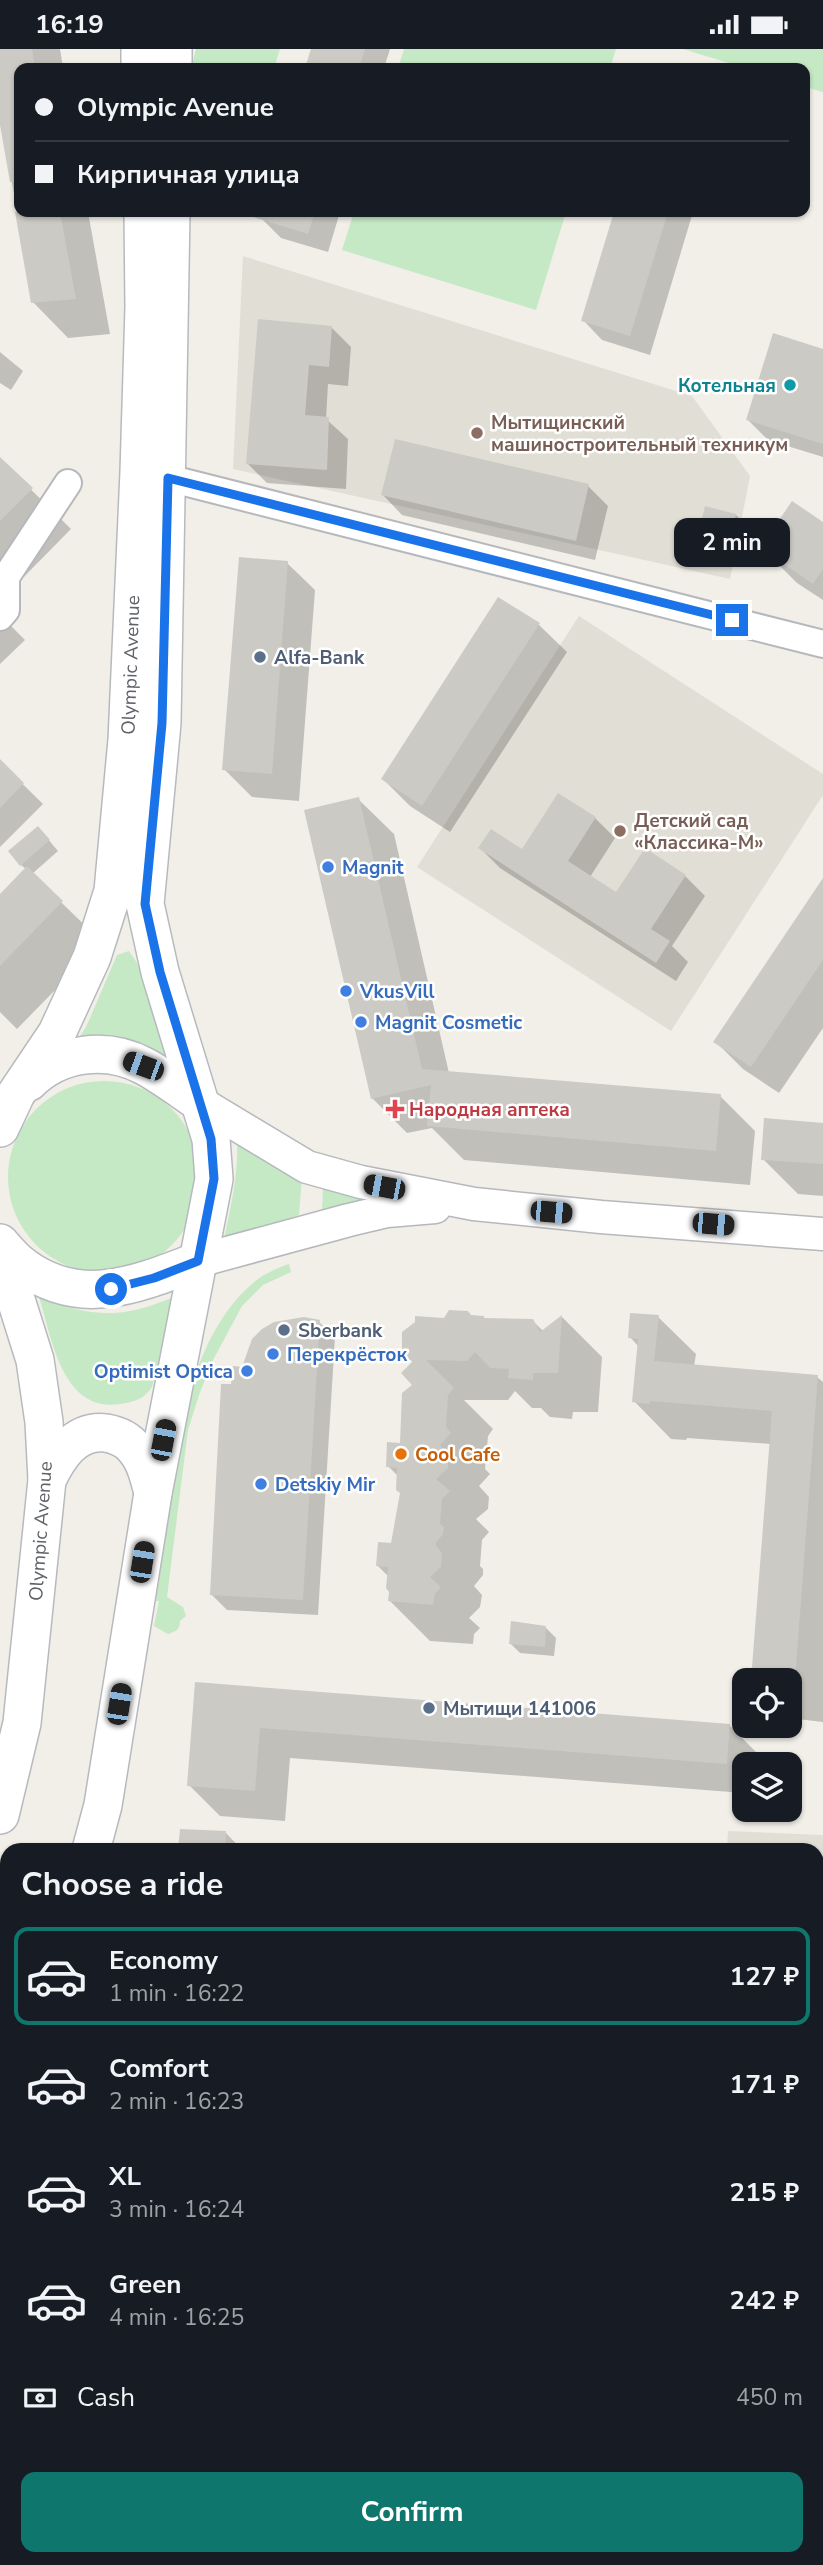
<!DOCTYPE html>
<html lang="en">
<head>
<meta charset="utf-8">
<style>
  :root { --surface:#171b24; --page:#20242c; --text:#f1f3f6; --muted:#9ea1a6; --line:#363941; --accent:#0f766e }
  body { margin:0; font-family:"Nunito Sans",sans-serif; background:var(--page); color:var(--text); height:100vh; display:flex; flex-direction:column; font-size:26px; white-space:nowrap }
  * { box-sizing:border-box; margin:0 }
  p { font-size:23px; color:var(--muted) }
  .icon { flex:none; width:38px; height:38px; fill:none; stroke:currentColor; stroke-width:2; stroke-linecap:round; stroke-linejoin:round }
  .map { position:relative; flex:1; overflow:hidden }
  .sheet { position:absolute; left:0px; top:1794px; width:824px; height:723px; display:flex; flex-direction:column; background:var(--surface); border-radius:21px 21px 0 0; box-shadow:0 2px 5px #0004 }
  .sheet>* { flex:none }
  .banner { position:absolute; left:14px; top:14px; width:796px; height:154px; border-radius:14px; box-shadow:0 2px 5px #0004; display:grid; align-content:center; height:154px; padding:0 21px; background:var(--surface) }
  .controls { position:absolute; left:732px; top:1619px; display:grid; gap:14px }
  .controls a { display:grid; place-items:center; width:70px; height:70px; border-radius:14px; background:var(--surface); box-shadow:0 2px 5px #0004; font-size:35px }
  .end { position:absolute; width:32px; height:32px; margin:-16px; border:9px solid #1a73e8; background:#fff; box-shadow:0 0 0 4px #fff }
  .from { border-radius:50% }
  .bubble { position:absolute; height:49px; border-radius:14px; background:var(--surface); box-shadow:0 2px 5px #0004; font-size:23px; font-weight:700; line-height:49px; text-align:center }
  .car { position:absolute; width:21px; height:42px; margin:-21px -10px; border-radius:9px; box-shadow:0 0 5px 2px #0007; background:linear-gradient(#222 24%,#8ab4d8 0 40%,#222 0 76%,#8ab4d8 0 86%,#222 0) }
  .banner b { display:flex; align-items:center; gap:24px; height:66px; font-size:26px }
  .banner b+b { border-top:2px solid var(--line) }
  .banner i { width:18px; height:18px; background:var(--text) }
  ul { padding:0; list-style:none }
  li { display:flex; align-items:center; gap:21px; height:98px; margin:0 14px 10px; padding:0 7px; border:4px solid transparent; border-radius:14px }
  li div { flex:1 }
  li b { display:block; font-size:26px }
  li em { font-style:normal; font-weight:700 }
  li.current { border-color:var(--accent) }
  li>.icon { width:63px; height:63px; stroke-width:1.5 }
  h2 { padding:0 21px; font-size:32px; line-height:84px }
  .pay { display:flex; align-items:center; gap:18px; height:77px; padding:0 21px; font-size:26px }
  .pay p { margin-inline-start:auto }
  .primary-button { display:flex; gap:14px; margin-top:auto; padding:14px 21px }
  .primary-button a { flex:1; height:80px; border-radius:14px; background:var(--accent); color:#fff; font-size:28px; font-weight:700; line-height:80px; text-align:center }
  .status { display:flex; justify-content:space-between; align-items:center; height:49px; padding:0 35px; background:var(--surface); direction:ltr }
  .status svg { height:19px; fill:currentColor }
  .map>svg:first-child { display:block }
  .industrial { fill:#e0deda }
  .education { fill:#e1ded6 }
  .green { fill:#c5e8c5 }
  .shadow { fill:#0003 }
  .building { fill:#cccac5 }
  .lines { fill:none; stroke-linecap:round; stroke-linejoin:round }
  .minor-casing { stroke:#b5b8bc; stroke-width:30 }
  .tertiary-casing { stroke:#b5b8bc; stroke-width:35 }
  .secondary-casing { stroke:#b6babf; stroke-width:40 }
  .minor { stroke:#fff; stroke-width:26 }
  .tertiary { stroke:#fff; stroke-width:32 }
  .secondary { stroke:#fff; stroke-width:37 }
  .route { stroke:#1a73e8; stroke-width:9 }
  .culture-dot { fill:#0f9aa8; stroke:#fff; stroke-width:2.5 }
  .education-dot { fill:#8d6e63; stroke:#fff; stroke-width:2.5 }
  .service-dot { fill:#5c6f8a; stroke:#fff; stroke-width:2.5 }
  .shop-dot { fill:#3f7fe0; stroke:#fff; stroke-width:2.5 }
  .health-dot { fill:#e0444e; stroke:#fff; stroke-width:2.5 }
  .food-dot { fill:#e8710a; stroke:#fff; stroke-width:2.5 }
  .labels { text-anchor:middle; stroke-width:5; stroke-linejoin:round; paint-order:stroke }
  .culture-label { font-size:19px; font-weight:bold; fill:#0d838f; stroke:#fff; text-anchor:end }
  .education-label { font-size:19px; font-weight:bold; fill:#785e54; stroke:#fff; text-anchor:start }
  .service-label { font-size:19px; font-weight:bold; fill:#4e5e75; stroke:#fff; text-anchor:start }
  .street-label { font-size:19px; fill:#5f6368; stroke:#fff }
  .shop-label { font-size:19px; font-weight:bold; fill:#366cbe; stroke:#fff; text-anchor:start }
  .health-label { font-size:19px; font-weight:bold; fill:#be3a42; stroke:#fff; text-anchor:start }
  .food-label { font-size:19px; font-weight:bold; fill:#c56008; stroke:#fff; text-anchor:start }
</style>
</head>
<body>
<div class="status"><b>16:19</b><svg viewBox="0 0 49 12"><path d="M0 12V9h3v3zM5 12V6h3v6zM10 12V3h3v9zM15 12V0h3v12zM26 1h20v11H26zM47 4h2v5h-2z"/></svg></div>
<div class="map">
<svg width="823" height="2516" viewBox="0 0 823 2516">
  <rect width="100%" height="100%" fill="#f1efe8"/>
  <polygon class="industrial" points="0,2241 7,2241 7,2510 817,2510 817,2305 823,2306 823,2516 0,2516"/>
  <g class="education">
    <polygon points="243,207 692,347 750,427 730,530 233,420"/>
    <polygon points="579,567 823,725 823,746 671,982 417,818"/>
    <polygon points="728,1782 823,1786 823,2226 817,2225 817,1801 727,1801"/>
  </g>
  <g class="green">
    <polygon points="196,0 280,0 274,19 191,19"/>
    <polygon points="404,0 616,0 610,19 398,19"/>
    <polygon points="683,0 823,0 823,43 805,38 805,19 745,19"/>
    <polygon points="354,163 566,163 536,261 342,201"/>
    <polygon points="129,902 137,914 175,1015 75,996 87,976 117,906"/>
    <circle cx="104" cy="1128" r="96"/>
    <path d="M237 1087 302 1126 299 1166 224 1191C231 1156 239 1124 237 1087Z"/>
    <polygon points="323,1138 347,1146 376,1152 322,1164"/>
    <path d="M289 1215 291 1223 263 1236 242 1257 212 1313 199 1346 188 1381 167 1548 183 1558 186 1567 180 1572C180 1581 176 1582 168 1585L154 1577 159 1552H156C167 1457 175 1301 252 1235 261 1226 277 1219 289 1215Z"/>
    <path d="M39 1248C92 1269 121 1270 174 1248L152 1338C144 1350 134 1353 120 1355 62 1364 52 1289 39 1248Z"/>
  </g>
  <g class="shadow">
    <polygon points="0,0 60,0 63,19 19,19 19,163 88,163 110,285 68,289 33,253 0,65"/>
    <polygon points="313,0 390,0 384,19 307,19"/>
    <polygon points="263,163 340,163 328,203 281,189 261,169"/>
    <polygon points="616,163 693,163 650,306 602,291 583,271"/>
    <polygon points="331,278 351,298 348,337 328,335 326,370 348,390 346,440 267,434 247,414"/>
    <polygon points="823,302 823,408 768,391 748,371"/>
    <polygon points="0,303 23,322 11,341 0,334"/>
    <polygon points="0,410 71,480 6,546 0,540"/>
    <polygon points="588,437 608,457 595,511 402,466 383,446"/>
    <polygon points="736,466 746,476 738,506 709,499 699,489"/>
    <polygon points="823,475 823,551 797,534 762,499"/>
    <polygon points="287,514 315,541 299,752 252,748 224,720"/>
    <polygon points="499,550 539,576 567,603 450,783 410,757 383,730"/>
    <polygon points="0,566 25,591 0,615"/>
    <polygon points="0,713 43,755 0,798"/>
    <polygon points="358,750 394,785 449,1024 720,1047 755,1082 750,1136 464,1111 432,1079 407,1084 372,1049"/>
    <polygon points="595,769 615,789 590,828 617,846 685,827 705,847 672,897 688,913 676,932 500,819 480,799 523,802"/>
    <polygon points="47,789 58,802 32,825 102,893 17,980 0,963 0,847 26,820 21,816"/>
    <polygon points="823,833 823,979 779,1044 743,1020 716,993"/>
    <polygon points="823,1076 823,1147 798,1145 763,1110"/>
    <polygon points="471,1268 485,1271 533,1272 544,1283 562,1268 602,1308 598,1363 573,1363 572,1370 550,1368 541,1359 532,1359 515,1342 508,1351 464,1351 493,1380 488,1387 485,1420 490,1425 479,1437 489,1448 488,1460 476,1470 489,1483 482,1491 480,1517 483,1520 483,1526 474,1537 482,1546 480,1558 469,1569 480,1579 474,1585 473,1595 430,1592 390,1552 389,1528 378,1517 392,1496 401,1444 399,1428 388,1417 401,1396 415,1336 414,1314 410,1310 445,1271"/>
    <polygon points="658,1268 696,1305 694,1317 817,1328 823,1333 823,1673 789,1669 789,1631 753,1631 771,1395 687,1389 686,1391 671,1390 634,1352 639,1298 630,1288"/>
    <polygon points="319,1273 335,1288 318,1566 227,1561 212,1546 233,1337 243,1319"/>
    <polygon points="546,1579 556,1589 554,1607 520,1604 510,1594"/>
    <polygon points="196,1635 729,1676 760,1707 759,1715 744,1715 744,1744 290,1709 285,1772 220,1767 189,1736"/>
    <polygon points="226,1784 242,1801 180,1801"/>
    <polygon points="817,1947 823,1947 823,2083 817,2082"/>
  </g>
  <g class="building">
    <polygon points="0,0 32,0 35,19 19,19 19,132 10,133 0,76"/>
    <polygon points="311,0 365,0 359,19 305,19"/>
    <polygon points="15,163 60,163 76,250 31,254"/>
    <polygon points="251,163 315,163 308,185 250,167"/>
    <polygon points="614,163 668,163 630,287 581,272"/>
    <polygon points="258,270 332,277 329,318 309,316 305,366 329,368 327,421 246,415"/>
    <polygon points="773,284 823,300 823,395 746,371"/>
    <polygon points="395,390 589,435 576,492 381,446"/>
    <polygon points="0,408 33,439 0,472"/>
    <polygon points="792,452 823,473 823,520 813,535 760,499"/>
    <polygon points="705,457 736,465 729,497 697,490"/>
    <polygon points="239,508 288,512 272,725 222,721"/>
    <polygon points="498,548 540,574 422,757 381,730"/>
    <polygon points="0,710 24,734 0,759"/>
    <polygon points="558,744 596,768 568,812 616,843 645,799 686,826 651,880 670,892 656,914 478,799 491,780 522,800"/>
    <polygon points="359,748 422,1020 721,1045 716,1102 427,1077 431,1036 371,1050 304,761"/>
    <polygon points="38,777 50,791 20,817 8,802"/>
    <polygon points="27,817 63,852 0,917 0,845"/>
    <polygon points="823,829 823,911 751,1018 713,993"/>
    <polygon points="764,1069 823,1074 823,1115 761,1111"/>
    <polygon points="449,1261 468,1262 471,1266 484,1267 484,1269 533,1270 540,1283 562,1266 558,1324 533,1324 533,1331 508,1329 509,1320 490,1319 475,1303 467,1312 426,1311 454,1339 448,1346 446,1378 451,1384 440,1396 449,1406 448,1419 436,1430 450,1442 442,1450 440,1475 444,1478 443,1485 435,1495 442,1504 441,1518 430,1528 441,1538 435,1545 433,1556 388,1552 389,1543 386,1539 388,1518 376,1517 378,1493 391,1494 400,1444 396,1441 397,1419 386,1418 387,1393 400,1394 402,1344 412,1336 401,1324 414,1311 409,1311 402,1302 402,1283 415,1273 415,1267 444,1269"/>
    <polygon points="630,1264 659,1266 654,1312 818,1326 795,1631 751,1631 772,1362 650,1352 649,1355 632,1353 638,1290 628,1289"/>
    <polygon points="304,1268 320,1271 303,1551 210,1546 221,1335 231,1335 233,1317 242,1318 252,1290 262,1280 274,1273"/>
    <polygon points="511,1572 546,1577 545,1598 509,1595"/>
    <polygon points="195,1633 730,1675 727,1715 260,1679 255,1742 187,1737"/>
    <polygon points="180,1780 226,1782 225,1801 178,1801"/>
  </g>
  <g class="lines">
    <defs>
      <g id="minor">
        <polyline points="168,429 823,595"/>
        <polyline points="0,568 6,561 6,528 68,434"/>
      </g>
      <g id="tertiary">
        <polyline points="199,1053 307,1118 361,1133 474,1155 601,1168 823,1185"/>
        <polyline points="198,1212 349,1171 387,1162 435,1158"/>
        <polyline points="0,2218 7,2218"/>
        <polyline points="817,2290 823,2290"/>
      </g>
      <g id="secondary">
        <polyline points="140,0 140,19"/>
        <polyline points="173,19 173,0"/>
        <path d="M29 1033C59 1003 106 997 144 1017 163 1027 181 1041 199 1053"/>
        <polyline points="0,1079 16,1045 57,984 92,908 113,842 127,691 139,423 144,258 143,163"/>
        <path d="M0 1194C7 1202 14 1211 23 1217 81 1260 138 1235 198 1212"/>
        <polyline points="0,1200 35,1311 44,1373 47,1431 22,1674 0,1766"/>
        <path d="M47 1431C58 1408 75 1380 106 1384 117 1386 127 1390 134 1399 145 1411 149 1428 153 1444"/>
        <polyline points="91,1801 103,1756 153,1444 214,1130 211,1090 160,923 145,855 162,674 171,163"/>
        <polyline points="0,2083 7,2065"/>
      </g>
    </defs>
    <use href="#minor" class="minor-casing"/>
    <use href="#tertiary" class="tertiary-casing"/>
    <use href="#secondary" class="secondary-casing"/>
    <use href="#minor" class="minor"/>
    <use href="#tertiary" class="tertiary"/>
    <use href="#secondary" class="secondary"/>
  </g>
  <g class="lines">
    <polyline class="route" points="111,1240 154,1229 198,1212 214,1130 211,1090 160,923 145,855 162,674 168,429 732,571"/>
  </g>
  <circle class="culture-dot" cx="790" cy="336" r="7"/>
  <g class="education-dot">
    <circle cx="477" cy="384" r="7"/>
    <circle cx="620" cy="782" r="7"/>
  </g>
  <g class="service-dot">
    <circle cx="260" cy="608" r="7"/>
    <circle cx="284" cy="1281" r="7"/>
    <circle cx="429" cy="1659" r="7"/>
  </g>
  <g class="shop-dot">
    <circle cx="328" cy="818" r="7"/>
    <circle cx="346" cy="942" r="7"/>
    <circle cx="361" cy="973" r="7"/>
    <circle cx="273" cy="1305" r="7"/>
    <circle cx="247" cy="1322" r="7"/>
    <circle cx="261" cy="1435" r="7"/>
  </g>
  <path class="health-dot" d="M391.5 1049.5h7v7h7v7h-7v7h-7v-7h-7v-7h7z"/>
  <circle class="food-dot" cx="401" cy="1405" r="7"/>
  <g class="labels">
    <g class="culture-label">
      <text x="776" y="343">Котельная</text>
    </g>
    <g class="education-label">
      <text x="491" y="380">Мытищинский<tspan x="491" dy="22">машиностроительный техникум</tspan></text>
      <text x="634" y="778">Детский сад<tspan x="634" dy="22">«Классика-М»</tspan></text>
    </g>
    <g class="service-label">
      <text x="274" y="615">Alfa-Bank</text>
      <text x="298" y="1288">Sberbank</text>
      <text x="443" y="1666">Мытищи 141006</text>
    </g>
    <g class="street-label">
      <text transform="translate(130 616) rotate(-88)" y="7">Olympic Avenue</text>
      <text transform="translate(40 1482) rotate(-86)" y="7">Olympic Avenue</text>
    </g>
    <g class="shop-label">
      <text x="342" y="825">Magnit</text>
      <text x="360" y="949">VkusVill</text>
      <text x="375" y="980">Magnit Cosmetic</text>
      <text x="287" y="1312">Перекрёсток</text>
      <text x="233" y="1329" text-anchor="end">Optimist Optica</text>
      <text x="275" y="1442">Detskiy Mir</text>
    </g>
    <g class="health-label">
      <text x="409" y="1067">Народная аптека</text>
    </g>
    <g class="food-label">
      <text x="415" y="1412">Cool Cafe</text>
    </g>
  </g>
</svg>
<div class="controls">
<a><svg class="icon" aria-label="locate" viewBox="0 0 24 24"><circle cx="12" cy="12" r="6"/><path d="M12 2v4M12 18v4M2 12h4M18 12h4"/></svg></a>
<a><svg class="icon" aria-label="layers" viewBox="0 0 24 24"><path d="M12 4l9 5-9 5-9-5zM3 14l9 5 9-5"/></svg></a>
</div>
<i class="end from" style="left:111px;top:1240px"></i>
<i class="end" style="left:732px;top:571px"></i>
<div class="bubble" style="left:674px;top:469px;width:116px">2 min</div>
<i class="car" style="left:143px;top:1017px;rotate:290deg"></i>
<i class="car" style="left:384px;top:1138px;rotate:281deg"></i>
<i class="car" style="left:551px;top:1163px;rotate:95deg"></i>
<i class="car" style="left:713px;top:1175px;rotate:95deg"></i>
<i class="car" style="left:163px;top:1391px;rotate:11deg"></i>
<i class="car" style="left:142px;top:1513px;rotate:9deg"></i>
<i class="car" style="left:119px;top:1655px;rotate:9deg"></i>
<div class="banner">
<b><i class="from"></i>Olympic Avenue</b>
<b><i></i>Кирпичная улица</b>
</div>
<section class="sheet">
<h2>Choose a ride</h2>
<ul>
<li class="current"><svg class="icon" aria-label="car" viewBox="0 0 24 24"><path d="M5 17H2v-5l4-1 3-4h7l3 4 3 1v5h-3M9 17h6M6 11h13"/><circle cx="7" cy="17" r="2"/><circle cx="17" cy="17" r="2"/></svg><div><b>Economy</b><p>1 min · 16:22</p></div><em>127 ₽</em></li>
<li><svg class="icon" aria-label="car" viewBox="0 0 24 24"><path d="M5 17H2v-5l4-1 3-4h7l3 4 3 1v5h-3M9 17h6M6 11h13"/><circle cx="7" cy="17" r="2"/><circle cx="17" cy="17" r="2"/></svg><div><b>Comfort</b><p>2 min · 16:23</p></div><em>171 ₽</em></li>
<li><svg class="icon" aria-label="car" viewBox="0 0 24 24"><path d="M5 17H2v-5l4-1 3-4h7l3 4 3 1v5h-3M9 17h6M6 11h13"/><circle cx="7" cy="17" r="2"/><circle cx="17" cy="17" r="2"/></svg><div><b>XL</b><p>3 min · 16:24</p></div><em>215 ₽</em></li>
<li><svg class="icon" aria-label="car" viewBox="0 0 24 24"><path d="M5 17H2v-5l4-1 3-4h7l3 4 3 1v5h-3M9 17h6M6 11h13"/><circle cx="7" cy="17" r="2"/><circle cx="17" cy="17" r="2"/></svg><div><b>Green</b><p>4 min · 16:25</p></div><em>242 ₽</em></li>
</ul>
<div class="pay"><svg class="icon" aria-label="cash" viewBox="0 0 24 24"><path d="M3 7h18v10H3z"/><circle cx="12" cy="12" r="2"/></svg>Cash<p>450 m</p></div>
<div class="primary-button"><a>Confirm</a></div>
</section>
</div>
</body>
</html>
